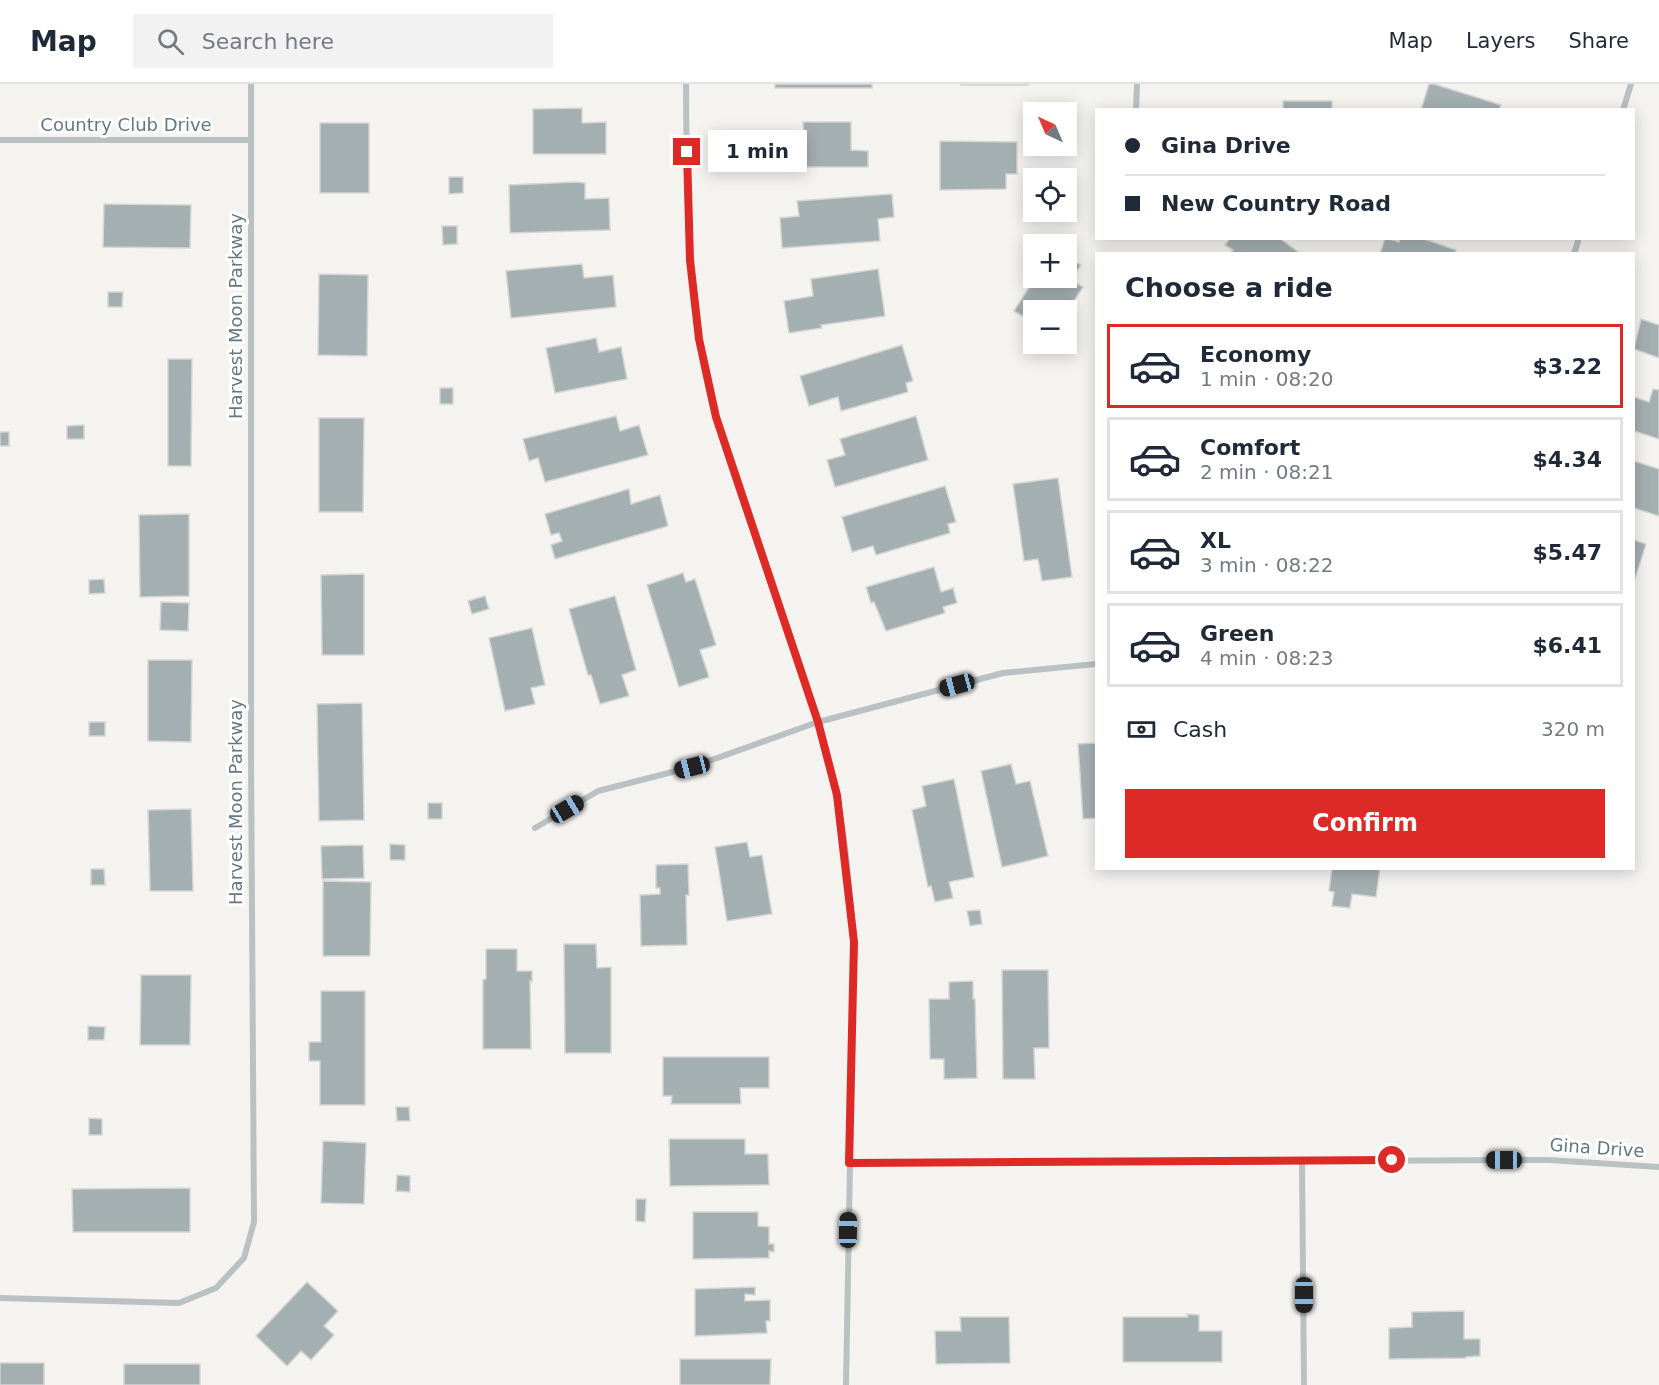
<!DOCTYPE html>
<html lang="en">
<head>
<meta charset="utf-8">
<style>
  :root { --surface:#fff; --page:#f2f2f3; --text:#1f2937; --muted:#747a83; --line:#e0e1e3; --accent:#de2a26 }
  body { margin:0; font-family:"DejaVu Sans",sans-serif; background:var(--page); color:var(--text); height:100vh; display:flex; flex-direction:column; font-size:22px; white-space:nowrap }
  * { box-sizing:border-box; margin:0 }
  p { font-size:20px; color:var(--muted) }
  .icon { flex:none; width:33px; height:33px; fill:none; stroke:currentColor; stroke-width:2; stroke-linecap:round; stroke-linejoin:round }
  .map { position:relative; flex:1; overflow:hidden }
  .side { position:absolute; left:1095px; top:168px; width:540px; height:618px; display:flex; flex-direction:column; background:var(--surface); border-radius:0px; box-shadow:0 3px 15px #0003 }
  .side>* { flex:none }
  .guide { position:absolute; left:1095px; top:24px; width:540px; height:132px; border-radius:0px; box-shadow:0 3px 15px #0003; display:grid; align-content:center; height:132px; padding:0 30px; background:var(--surface) }
  .needle { width:39px; rotate:316deg }
  .fabs { position:absolute; left:1023px; top:18px; display:grid; gap:12px }
  .fabs a { display:grid; place-items:center; width:54px; height:54px; border-radius:0px; background:var(--surface); box-shadow:0 3px 15px #0003; font-size:30px }
  .end { position:absolute; width:27px; height:27px; margin:-14px; border:8px solid #de2a26; background:#fff; box-shadow:0 0 0 3px #fff }
  .from { border-radius:50% }
  .bubble { position:absolute; height:42px; border-radius:0px; background:var(--surface); box-shadow:0 3px 15px #0003; font-size:20px; font-weight:800; line-height:42px; text-align:center }
  .car { position:absolute; width:18px; height:36px; margin:-18px -9px; border-radius:8px; box-shadow:0 0 4px 2px #0007; background:linear-gradient(#222 24%,#8ab4d8 0 40%,#222 0 76%,#8ab4d8 0 86%,#222 0) }
  .guide b { display:flex; align-items:center; gap:21px; height:57px; font-size:22px }
  .guide b+b { border-top:2px solid var(--line) }
  .guide i { width:15px; height:15px; background:var(--text) }
  ul { padding:0; list-style:none }
  li { display:flex; align-items:center; gap:18px; height:84px; margin:0 12px 9px; padding:0 18px; border:3px solid var(--line); border-radius:0px }
  li div { flex:1 }
  li b { display:block; font-size:22px }
  li em { font-style:normal; font-weight:800 }
  li.active { border-color:var(--accent) }
  li>.icon { width:54px; height:54px; stroke-width:1.5 }
  h2 { padding:0 30px; font-size:27px; line-height:72px }
  .pay { display:flex; align-items:center; gap:15px; height:66px; padding:0 30px; font-size:22px }
  .pay p { margin-inline-start:auto }
  .cta { display:flex; gap:12px; margin-top:auto; padding:12px 30px }
  .cta a { flex:1; height:69px; border-radius:0px; background:var(--accent); color:#fff; font-size:24px; font-weight:800; line-height:69px; text-align:center }
  header { display:flex; align-items:center; gap:36px; box-sizing:border-box; height:84px; padding:0 30px; background:var(--surface); border-bottom:2px solid var(--line) }
  header strong { font-size:28px }
  nav { display:flex; gap:33px; margin-inline-start:auto; font-size:21px }
  .search { width:420px; height:54px; background:var(--page); display:flex; align-items:center; gap:15px; box-sizing:border-box; padding:0 21px; border-radius:0px; color:var(--muted); font-size:22px }
  .map>svg:first-child { display:block }
  .building { fill:#a4afb2; stroke:#d5d5d3; stroke-width:1.5 }
  .lines { fill:none; stroke-linecap:round; stroke-linejoin:round }
  .street { stroke:#bac1c3; stroke-width:6 }
  .route { stroke:#de2a26; stroke-width:8 }
  .labels { text-anchor:middle; stroke-width:6; stroke-linejoin:round; paint-order:stroke }
  .street-label { font-size:18px; fill:#647a81; stroke:#fff }
</style>
</head>
<body>
<header>
<strong>Map</strong>
<div class="search"><svg class="icon" aria-label="search" viewBox="0 0 24 24"><circle cx="10" cy="10" r="6"/><path d="M15 15l6 6"/></svg>Search here</div>
<nav><a>Map</a><a>Layers</a><a>Share</a></nav>
</header>
<div class="map">
<svg width="1659" height="1301" viewBox="0 0 1659 1301">
  <rect width="100%" height="100%" fill="#f4f3f0"/>
  <g class="building">
    <rect x="775" y="0" width="97" height="4"/>
    <rect x="961" y="0" width="67" height="1"/>
    <polygon points="1429,0 1434,0 1501,21 1499,26 1421,26"/>
    <rect x="1283" y="17" width="49" height="9"/>
    <polygon points="582,24 582,39 606,38 606,70 533,70 533,25"/>
    <polygon points="803,38 851,38 851,66 868,67 868,83 801,83 801,86 773,86 773,53 804,53"/>
    <rect x="320" y="39" width="49" height="70"/>
    <polygon points="940,57 1017,58 1017,90 1006,90 1006,105 940,106"/>
    <polygon points="449,93 463,93 463,109 449,110"/>
    <polygon points="576,98 585,99 585,115 609,114 610,146 510,149 509,101"/>
    <polygon points="892,110 894,133 878,135 880,157 782,164 780,134 799,132 797,117"/>
    <polygon points="104,120 191,121 190,164 103,163"/>
    <polygon points="442,142 457,142 457,160 443,161"/>
    <polygon points="1230,154 1279,154 1301,170 1230,170 1233,166 1225,161"/>
    <polygon points="1385,154 1399,158 1400,154 1421,154 1456,166 1455,170 1380,170"/>
    <polygon points="1066,172 1081,181 1071,196 1083,203 1066,229 1066,226 1034,226 1034,239 1014,227 1035,194 1066,194"/>
    <polygon points="582,180 584,194 613,191 616,223 511,234 506,187"/>
    <polygon points="878,185 885,232 821,241 822,244 789,249 784,217 813,212 811,195"/>
    <polygon points="319,190 368,191 367,272 318,271"/>
    <polygon points="108,208 123,208 122,223 108,223"/>
    <polygon points="1641,235 1659,241 1659,274 1634,265"/>
    <polygon points="596,254 599,268 621,263 627,295 555,309 546,264"/>
    <polygon points="902,261 913,297 906,299 908,308 841,327 838,313 809,322 800,292"/>
    <polygon points="168,275 192,275 191,382 168,382"/>
    <rect x="440" y="304" width="13" height="16"/>
    <polygon points="1653,305 1659,306 1659,355 1634,347 1634,313 1649,318"/>
    <polygon points="616,332 620,347 639,341 648,371 545,398 538,374 529,377 523,355"/>
    <polygon points="916,332 928,376 835,403 827,376 845,371 840,355"/>
    <polygon points="319,334 364,334 363,428 319,428"/>
    <polygon points="84,341 84,355 67,355 67,342"/>
    <rect x="0" y="348" width="9" height="14"/>
    <polygon points="1634,377 1659,385 1659,432 1634,424"/>
    <polygon points="1058,394 1072,493 1042,497 1038,475 1024,477 1013,400"/>
    <polygon points="945,402 956,438 948,440 950,449 876,471 873,462 852,468 842,433"/>
    <polygon points="629,405 631,420 660,411 668,442 555,475 551,461 562,457 559,449 551,451 545,430"/>
    <polygon points="189,430 189,512 140,513 139,431"/>
    <polygon points="1634,456 1646,460 1634,498"/>
    <polygon points="934,483 941,508 953,504 957,519 943,523 945,529 886,547 874,518 871,519 866,503"/>
    <polygon points="683,489 686,498 695,495 716,561 700,566 709,593 679,603 647,501"/>
    <polygon points="364,490 364,571 322,571 321,491"/>
    <polygon points="104,495 105,509 89,510 89,496"/>
    <polygon points="485,512 489,525 472,530 468,517"/>
    <polygon points="615,512 636,586 622,591 629,612 600,620 591,591 588,591 569,525"/>
    <polygon points="161,518 189,519 188,547 160,546"/>
    <polygon points="532,544 545,601 531,604 535,620 505,627 489,554"/>
    <polygon points="148,576 192,576 191,658 148,657"/>
    <polygon points="362,619 364,736 319,737 317,620"/>
    <rect x="89" y="638" width="16" height="14"/>
    <polygon points="1093,659 1096,660 1096,734 1083,735 1078,660"/>
    <polygon points="1011,680 1016,700 1030,697 1048,772 1002,783 981,687"/>
    <polygon points="954,695 974,793 949,798 953,814 935,818 931,802 928,803 912,726 926,722 922,702"/>
    <rect x="428" y="719" width="14" height="16"/>
    <polygon points="191,725 193,807 150,807 148,726"/>
    <polygon points="747,758 750,773 762,771 772,830 727,837 715,763"/>
    <polygon points="390,760 405,761 405,776 390,776"/>
    <polygon points="363,761 364,794 322,795 321,762"/>
    <polygon points="688,780 689,811 686,811 687,861 641,862 640,811 660,810 660,804 656,804 656,781"/>
    <polygon points="1332,784 1380,784 1376,813 1352,810 1350,824 1332,822 1334,808 1329,807"/>
    <polygon points="91,785 104,785 105,801 91,801"/>
    <polygon points="323,797 371,798 370,872 323,872"/>
    <polygon points="980,826 982,840 970,842 967,827"/>
    <polygon points="564,860 596,860 597,884 611,883 611,969 565,969"/>
    <polygon points="486,865 517,865 517,887 532,887 532,898 530,897 531,965 483,965 483,896 486,895"/>
    <polygon points="1002,886 1048,886 1049,964 1034,964 1035,995 1003,995"/>
    <polygon points="141,891 191,891 190,961 140,961"/>
    <polygon points="973,897 973,915 975,915 977,994 944,995 944,975 930,975 929,915 949,915 949,898"/>
    <polygon points="321,907 365,907 365,1021 320,1021 320,977 309,977 309,958 321,958"/>
    <polygon points="88,942 105,943 104,956 88,956"/>
    <polygon points="663,973 769,973 769,1004 740,1004 741,1020 671,1020 672,1012 663,1012"/>
    <polygon points="396,1023 409,1023 410,1037 397,1037"/>
    <polygon points="89,1034 102,1035 102,1051 89,1051"/>
    <polygon points="669,1055 745,1055 745,1070 768,1070 769,1101 670,1102"/>
    <polygon points="323,1057 366,1059 364,1120 321,1119"/>
    <polygon points="397,1091 410,1092 410,1108 396,1107"/>
    <polygon points="190,1104 190,1148 73,1148 72,1105"/>
    <polygon points="636,1115 646,1115 645,1138 636,1137"/>
    <polygon points="693,1128 758,1128 758,1142 769,1143 769,1160 774,1160 774,1168 769,1167 769,1174 693,1175"/>
    <polygon points="307,1198 338,1227 324,1242 334,1251 311,1276 301,1267 287,1282 256,1252"/>
    <polygon points="755,1203 755,1211 745,1210 745,1217 770,1216 770,1237 766,1237 767,1249 695,1252 695,1205"/>
    <polygon points="1464,1227 1464,1255 1480,1255 1480,1272 1466,1273 1466,1274 1389,1275 1389,1244 1412,1243 1412,1228"/>
    <polygon points="1187,1230 1199,1231 1199,1247 1222,1247 1222,1278 1123,1278 1123,1233 1188,1233"/>
    <polygon points="960,1233 1009,1233 1010,1279 936,1280 935,1247 961,1247"/>
    <polygon points="680,1275 771,1275 770,1301 680,1301"/>
    <rect x="0" y="1279" width="44" height="22"/>
    <rect x="124" y="1280" width="76" height="21"/>
  </g>
  <g class="lines">
    <g class="street">
      <path d="M686 0C687 112 685 225 716 334 752 460 809 581 836 710 847 758 849 809 854 858L846 1301"/>
      <polyline points="1136,26 1137,0"/>
      <polyline points="1623,26 1631,0"/>
      <polyline points="0,56 251,56"/>
      <polyline points="1574,170 1579,154"/>
      <polyline points="535,744 598,707 692,683 818,638 1003,589 1096,580"/>
      <polyline points="1302,1076 1304,1301"/>
      <polyline points="849,1079 1549,1076 1659,1083"/>
      <polyline points="0,1214 179,1219 216,1204 244,1174 254,1138 251,671 251,0"/>
    </g>
  </g>
  <g class="lines">
    <polyline class="route" points="687,68 690,176 699,255 716,333 818,638 837,711 854,858 849,1079 1392,1076"/>
  </g>
  <g class="labels">
    <g class="street-label">
      <text x="126" y="47">Country Club Drive</text>
      <text transform="translate(236 232) rotate(-90)" y="6">Harvest Moon Parkway</text>
      <text transform="translate(236 718) rotate(-90)" y="6">Harvest Moon Parkway</text>
      <text transform="translate(1597 1064) rotate(4)" y="6">Gina Drive</text>
    </g>
  </g>
</svg>
<div class="fabs">
<a><svg class="needle" viewBox="-14 -14 28 28"><path d="M0-13l5 13h-10z" fill="#e53935"/><path d="M0 13l5-13h-10z" fill="#747a83"/></svg></a>
<a><svg class="icon" aria-label="locate" viewBox="0 0 24 24"><circle cx="12" cy="12" r="6"/><path d="M12 2v4M12 18v4M2 12h4M18 12h4"/></svg></a>
<a>+</a>
<a>−</a>
</div>
<i class="end from" style="left:1392px;top:1076px"></i>
<i class="end" style="left:687px;top:68px"></i>
<div class="bubble" style="left:708px;top:46px;width:99px">1 min</div>
<i class="car" style="left:957px;top:601px;rotate:255deg"></i>
<i class="car" style="left:692px;top:683px;rotate:256deg"></i>
<i class="car" style="left:567px;top:725px;rotate:59deg"></i>
<i class="car" style="left:1504px;top:1076px;rotate:270deg"></i>
<i class="car" style="left:848px;top:1146px;rotate:1deg"></i>
<i class="car" style="left:1304px;top:1211px;rotate:180deg"></i>
<div class="guide">
<b><i class="from"></i>Gina Drive</b>
<b><i></i>New Country Road</b>
</div>
<section class="side">
<h2>Choose a ride</h2>
<ul>
<li class="active"><svg class="icon" aria-label="car" viewBox="0 0 24 24"><path d="M5 17H2v-5l4-1 3-4h7l3 4 3 1v5h-3M9 17h6M6 11h13"/><circle cx="7" cy="17" r="2"/><circle cx="17" cy="17" r="2"/></svg><div><b>Economy</b><p>1 min · 08:20</p></div><em>$3.22</em></li>
<li><svg class="icon" aria-label="car" viewBox="0 0 24 24"><path d="M5 17H2v-5l4-1 3-4h7l3 4 3 1v5h-3M9 17h6M6 11h13"/><circle cx="7" cy="17" r="2"/><circle cx="17" cy="17" r="2"/></svg><div><b>Comfort</b><p>2 min · 08:21</p></div><em>$4.34</em></li>
<li><svg class="icon" aria-label="car" viewBox="0 0 24 24"><path d="M5 17H2v-5l4-1 3-4h7l3 4 3 1v5h-3M9 17h6M6 11h13"/><circle cx="7" cy="17" r="2"/><circle cx="17" cy="17" r="2"/></svg><div><b>XL</b><p>3 min · 08:22</p></div><em>$5.47</em></li>
<li><svg class="icon" aria-label="car" viewBox="0 0 24 24"><path d="M5 17H2v-5l4-1 3-4h7l3 4 3 1v5h-3M9 17h6M6 11h13"/><circle cx="7" cy="17" r="2"/><circle cx="17" cy="17" r="2"/></svg><div><b>Green</b><p>4 min · 08:23</p></div><em>$6.41</em></li>
</ul>
<div class="pay"><svg class="icon" aria-label="cash" viewBox="0 0 24 24"><path d="M3 7h18v10H3z"/><circle cx="12" cy="12" r="2"/></svg>Cash<p>320 m</p></div>
<div class="cta"><a>Confirm</a></div>
</section>
</div>
</body>
</html>
